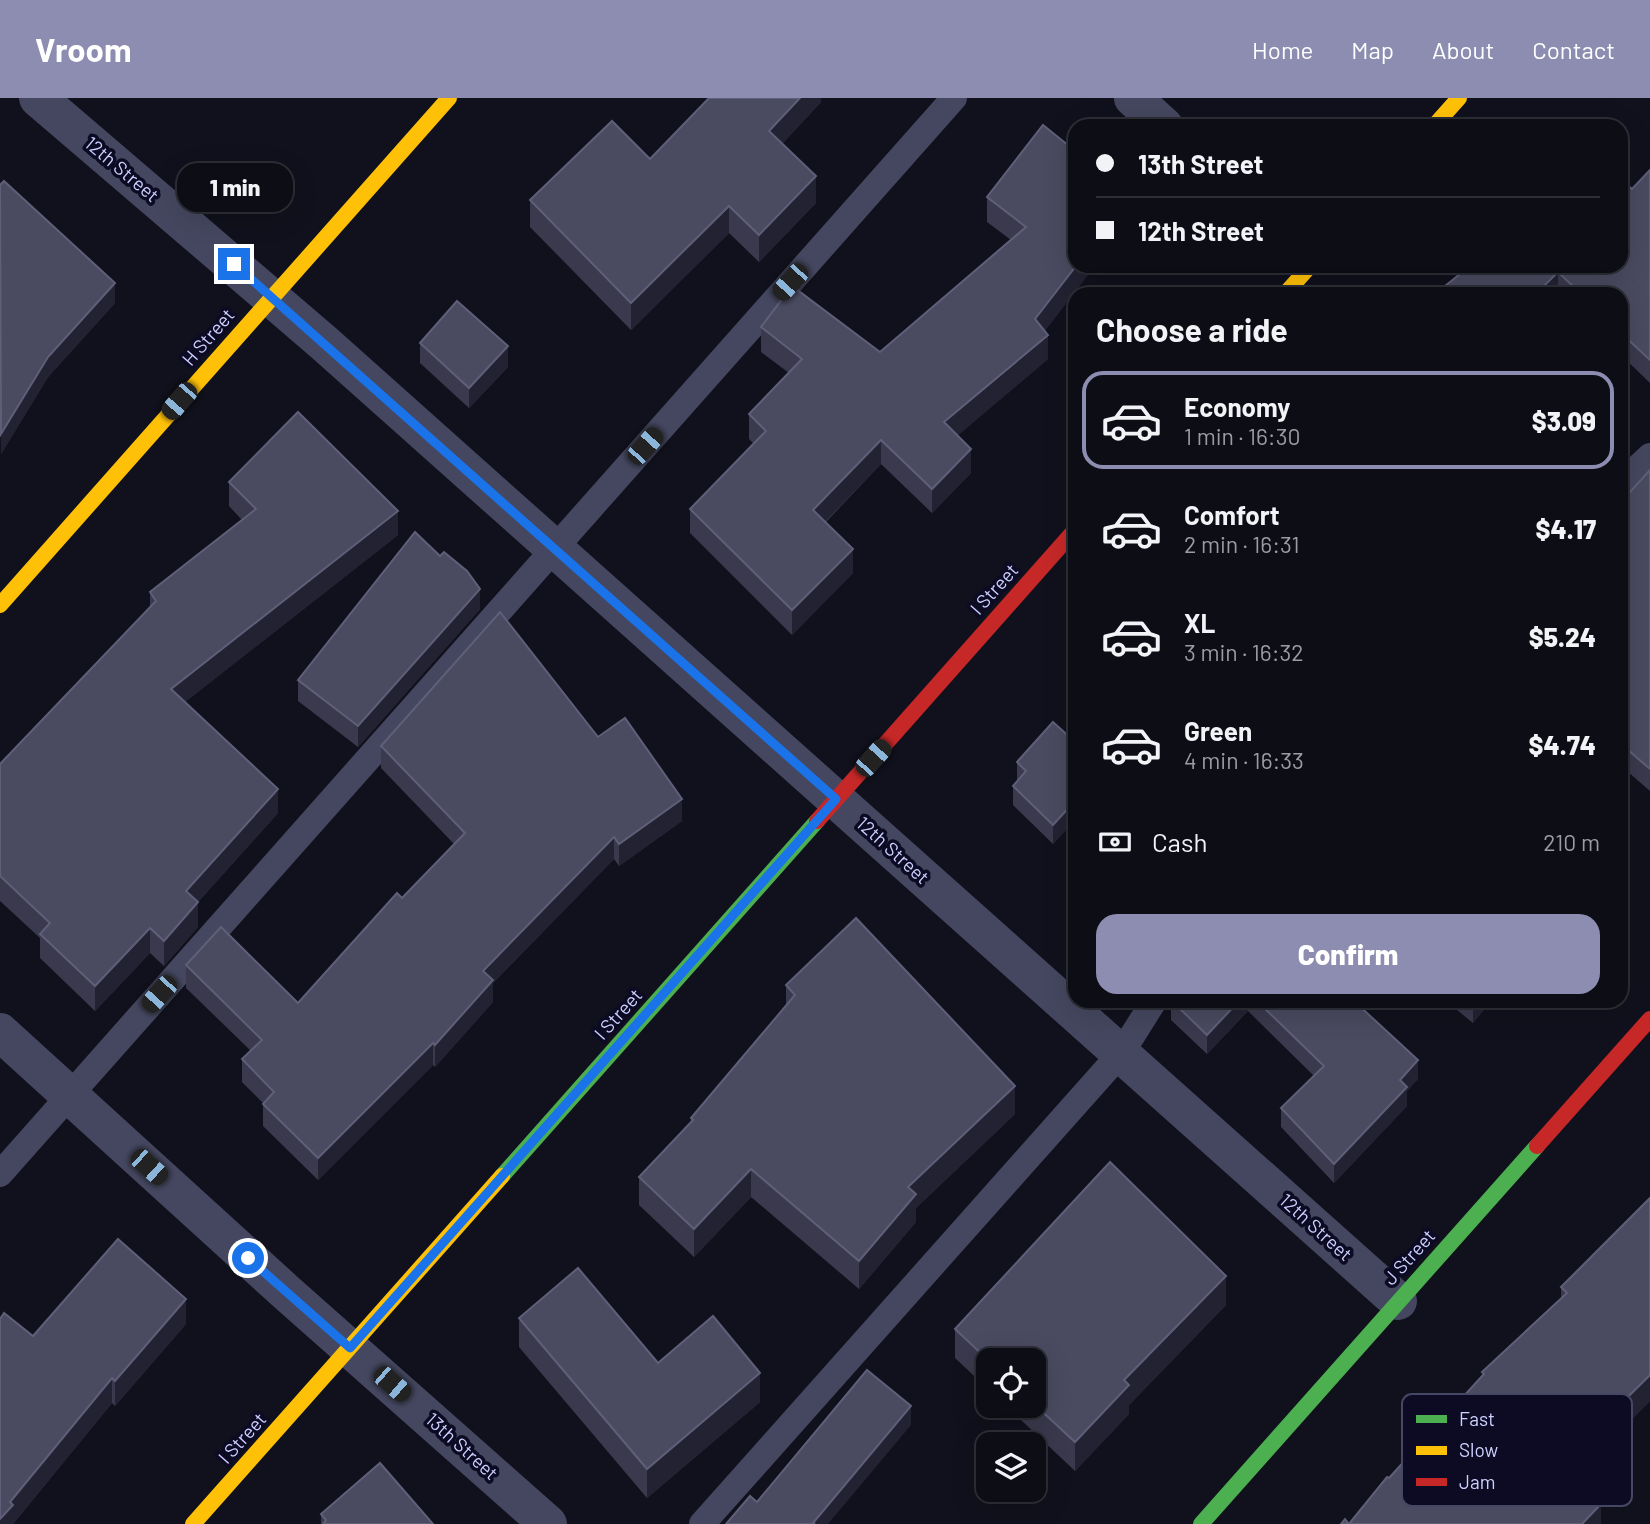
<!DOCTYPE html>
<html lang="en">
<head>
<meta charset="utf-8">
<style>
  :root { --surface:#0d0d16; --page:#1b1b23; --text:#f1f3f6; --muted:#9a9ca1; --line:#2d2d35; --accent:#8c8db0 }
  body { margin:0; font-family:Barlow,sans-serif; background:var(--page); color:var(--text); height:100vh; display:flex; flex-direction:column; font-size:26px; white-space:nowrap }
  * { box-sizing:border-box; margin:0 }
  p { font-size:23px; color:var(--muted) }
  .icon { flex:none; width:38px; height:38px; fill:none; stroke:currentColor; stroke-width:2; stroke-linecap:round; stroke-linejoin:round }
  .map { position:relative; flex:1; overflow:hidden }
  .panel { position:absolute; left:1068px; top:189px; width:560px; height:721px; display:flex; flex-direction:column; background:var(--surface); border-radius:21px; box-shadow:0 7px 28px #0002,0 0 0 2px var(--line) }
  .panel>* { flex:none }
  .banner { position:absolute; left:1068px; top:21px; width:560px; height:154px; border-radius:21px; box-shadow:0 7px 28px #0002,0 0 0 2px var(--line); display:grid; align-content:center; height:154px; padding:0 28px; background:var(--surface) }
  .fabs { position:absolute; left:976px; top:1250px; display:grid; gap:14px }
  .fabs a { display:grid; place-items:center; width:70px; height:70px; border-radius:14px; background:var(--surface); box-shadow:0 7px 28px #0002,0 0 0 2px var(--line); font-size:35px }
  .end { position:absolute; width:32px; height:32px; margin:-16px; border:9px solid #1a73e8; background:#fff; box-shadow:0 0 0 4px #fff }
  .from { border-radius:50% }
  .bubble { position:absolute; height:49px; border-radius:21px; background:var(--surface); box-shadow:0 7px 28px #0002,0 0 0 2px var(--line); font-size:23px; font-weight:800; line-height:49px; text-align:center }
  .car { position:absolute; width:21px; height:42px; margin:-21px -10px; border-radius:9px; box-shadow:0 0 5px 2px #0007; background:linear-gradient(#222 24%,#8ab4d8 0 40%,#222 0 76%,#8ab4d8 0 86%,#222 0) }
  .banner b { display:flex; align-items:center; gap:24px; height:66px; font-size:26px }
  .banner b+b { border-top:2px solid var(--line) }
  .banner i { width:18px; height:18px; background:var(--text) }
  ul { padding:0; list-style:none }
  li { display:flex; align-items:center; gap:21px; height:98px; margin:0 14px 10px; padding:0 14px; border:4px solid transparent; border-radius:21px }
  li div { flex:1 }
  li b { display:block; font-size:26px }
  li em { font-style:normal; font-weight:800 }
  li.current { border-color:var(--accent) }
  li>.icon { width:63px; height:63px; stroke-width:1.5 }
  h2 { padding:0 28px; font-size:32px; line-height:84px }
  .pay { display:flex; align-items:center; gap:18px; height:77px; padding:0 28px; font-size:26px }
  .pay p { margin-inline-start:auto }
  .action { display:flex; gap:14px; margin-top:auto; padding:14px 28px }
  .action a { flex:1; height:80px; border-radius:21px; background:var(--accent); color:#fff; font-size:28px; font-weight:800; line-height:80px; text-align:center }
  header { display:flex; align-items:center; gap:42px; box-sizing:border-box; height:98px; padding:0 35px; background:var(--accent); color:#fff }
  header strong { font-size:33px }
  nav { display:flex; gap:38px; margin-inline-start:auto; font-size:24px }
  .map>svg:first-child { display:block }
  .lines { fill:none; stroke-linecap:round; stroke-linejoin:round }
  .lane { stroke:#44475f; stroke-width:26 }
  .street { stroke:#44475f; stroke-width:38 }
  .fast { stroke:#4caf50; stroke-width:16 }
  .slow { stroke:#ffc107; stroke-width:16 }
  .jam { stroke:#c62828; stroke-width:16 }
  .wall { fill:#3a394d }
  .shaded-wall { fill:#232232 }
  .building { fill:#4a4a60; stroke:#5f5f79; stroke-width:2 }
  .route { stroke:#1a73e8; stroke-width:9 }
  .labels { text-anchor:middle; stroke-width:7; stroke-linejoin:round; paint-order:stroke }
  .street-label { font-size:19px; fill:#ced0ff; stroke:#0c0b23 }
  .key { fill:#0c0b23; stroke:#464665; stroke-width:2 }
  .key-label { font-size:19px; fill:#ced0ff }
</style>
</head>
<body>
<header>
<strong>Vroom</strong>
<nav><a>Home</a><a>Map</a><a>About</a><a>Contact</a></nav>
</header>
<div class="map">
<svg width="1650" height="1426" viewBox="0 0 1650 1426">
  <rect width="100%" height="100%" fill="#11111d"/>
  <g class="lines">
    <g class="lane">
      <polyline points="1620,386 1650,358"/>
      <polyline points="0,1076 954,0"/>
      <polyline points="702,1426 1122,954 1154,903"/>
    </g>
    <g class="street">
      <polyline points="38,0 324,245 1398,1203"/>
      <polyline points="1133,0 1164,28"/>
      <polyline points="0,934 287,1195 548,1426"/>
    </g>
    <g class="fast">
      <polyline points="502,1078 817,723"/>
      <polyline points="1201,1426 1537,1048"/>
    </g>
    <g class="slow">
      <polyline points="1434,28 1459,0"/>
      <polyline points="1285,196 1310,168"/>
      <polyline points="0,507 449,0"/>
      <polyline points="193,1426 502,1078"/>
    </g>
    <g class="jam">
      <polyline points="817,723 1074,433"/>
      <polyline points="1537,1048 1650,921"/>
    </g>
  </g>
  <g class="wall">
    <polygon points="821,0 821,4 782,46 816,105 759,164 729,135 631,232 530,129 530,102 650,61"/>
    <polygon points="1043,27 1045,233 1048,261 958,337 971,375 932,415 881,366 826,424 853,475 792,537 690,435 690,411 754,346 749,341 749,316 789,275 761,254 761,229 880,254 1011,142 987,124 987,99"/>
    <polygon points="1650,72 1650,285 1620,256 1620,196 1435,196 1469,169 1467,168 1620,168 1632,91"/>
    <polygon points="0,87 115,205 48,279 1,356"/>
    <polygon points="420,245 508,269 469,310 420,265"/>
    <polygon points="1650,372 1650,693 1620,667 1620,405"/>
    <polygon points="229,384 398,437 185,604 278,715 198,804 198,829 164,868 150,855 95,913 40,860 40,840 0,803 0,666 150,509 150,494 242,422 229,408"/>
    <polygon points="440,458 480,511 358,649 298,603 298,582"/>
    <polygon points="598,639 682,723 619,768 614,761 493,885 493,904 435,969 433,967 318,1082 263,1028 263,1005 242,984 242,961 251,953 186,890 186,867 298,905 454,746 381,670 381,648"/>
    <polygon points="1074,643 1074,723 1053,746 1013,707 1013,688 1017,683 1017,664"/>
    <polygon points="786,887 1015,1016 916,1110 916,1124 859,1191 751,1099 694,1159 639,1107 639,1079 691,1025 691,1020 786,908"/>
    <polygon points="1168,903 1354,903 1418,981 1407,993 1407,1008 1334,1085 1281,1029 1281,1010 1314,978 1248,913 1207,956 1171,922 1171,912 1168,909"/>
    <polygon points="1446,903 1491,903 1473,925"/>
    <polygon points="1650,1100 1650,1303 1572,1380 1601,1426 1349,1426 1389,1380 1482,1279 1482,1274 1561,1200 1561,1189"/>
    <polygon points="1226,1207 1129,1307 1129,1316 1075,1373 1005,1307 1034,1307 1034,1262 989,1262 989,1292 955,1260 955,1231"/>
    <polygon points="4,1215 33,1238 186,1226 115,1308 112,1305 13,1426"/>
    <polygon points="519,1220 658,1265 760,1304 647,1400 519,1249"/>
    <polygon points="321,1416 433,1426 321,1426"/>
  </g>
  <g class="shaded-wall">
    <polygon points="800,0 821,0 821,4 769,60 769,33"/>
    <polygon points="816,78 816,105 759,164 759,137"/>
    <polygon points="729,108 729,135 631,232 631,205"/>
    <polygon points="1076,168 1095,168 1035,246 1035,221"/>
    <polygon points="1558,174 1558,196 1536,196"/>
    <polygon points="115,185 115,205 48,279 1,356 1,336 48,259"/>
    <polygon points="1048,237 1048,261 944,349 944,324"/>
    <polygon points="508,248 508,269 469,310 469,290"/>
    <polygon points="881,342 881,366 813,436 813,412"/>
    <polygon points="971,351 971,375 932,415 932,391"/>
    <polygon points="398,413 398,437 171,615 171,591"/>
    <polygon points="853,451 853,475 792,537 792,512"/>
    <polygon points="480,491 480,511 358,649 358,628"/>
    <polygon points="278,691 278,715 186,817 186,793"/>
    <polygon points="682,701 682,723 619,768 619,746"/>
    <polygon points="1074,704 1074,723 1053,746 1053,727"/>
    <polygon points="614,739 614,761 493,885 493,904 435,969 435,947 483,873"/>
    <polygon points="198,804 198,829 164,868 164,843"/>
    <polygon points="150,830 150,855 95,913 95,888"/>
    <polygon points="1239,903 1248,903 1248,913 1207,956 1207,937"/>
    <polygon points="1473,903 1491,903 1473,925"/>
    <polygon points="433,945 433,967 318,1082 318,1060"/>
    <polygon points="1418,962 1418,981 1407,993 1407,1008 1334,1085 1334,1066 1400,982"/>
    <polygon points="1015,988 1015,1016 916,1110 916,1124 859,1191 859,1163 908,1089"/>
    <polygon points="751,1071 751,1099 694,1159 694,1131"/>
    <polygon points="1226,1178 1226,1207 1129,1307 1129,1316 1075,1373 1075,1344 1124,1282"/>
    <polygon points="186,1201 186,1226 115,1308 115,1283"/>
    <polygon points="760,1275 760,1304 647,1400 647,1371"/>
    <polygon points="1650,1277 1650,1303 1558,1394 1558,1368"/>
    <polygon points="112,1280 112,1305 13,1426 0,1426 0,1421 10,1404"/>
    <polygon points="911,1308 911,1327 828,1426 813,1426"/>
    <polygon points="1601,1406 1601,1426 1582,1426"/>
  </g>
  <g class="building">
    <polygon points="709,0 800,0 769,33 816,78 759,137 729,108 631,205 530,102 612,23 650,61"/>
    <polygon points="1043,27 1074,52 1074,168 1076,168 1035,221 1048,237 944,324 971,351 932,391 881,342 813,412 853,451 792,512 690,411 766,333 749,316 802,261 761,229 792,188 880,254 1026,129 987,99"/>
    <polygon points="1650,72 1650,262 1620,234 1620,196 1581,196 1558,174 1536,196 1435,196 1470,168 1620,168 1620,81 1632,91"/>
    <polygon points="4,83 115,185 48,259 1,336 0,87"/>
    <polygon points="457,203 508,248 469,290 420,245"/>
    <polygon points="298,314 398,413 171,591 278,691 186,793 198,804 164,843 150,830 95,888 40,836 50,825 0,778 0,666 156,503 150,494 256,411 229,384"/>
    <polygon points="1650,372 1650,671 1620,645 1620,405"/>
    <polygon points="415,434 440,458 444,454 467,473 480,491 358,628 298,582"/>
    <polygon points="500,514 598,639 625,620 682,701 619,746 614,739 483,873 493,882 435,947 433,945 318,1060 263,1006 274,994 242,961 262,942 186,867 221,829 298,905 397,795 402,800 465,735 381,648"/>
    <polygon points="1053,624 1074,643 1074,704 1053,727 1013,688 1026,673 1017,664"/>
    <polygon points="856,820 1015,988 908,1089 916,1096 859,1163 751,1071 694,1131 639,1079 693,1022 691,1020 795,897 786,887"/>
    <polygon points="1172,903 1239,903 1207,937"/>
    <polygon points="1257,903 1354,903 1418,962 1400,982 1407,989 1334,1066 1281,1010 1324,968"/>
    <polygon points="1110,1064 1226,1178 1124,1282 1129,1287 1075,1344 1034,1306 1034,1262 989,1262 989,1263 955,1231"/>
    <polygon points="1650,1100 1650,1277 1558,1368 1601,1406 1582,1426 1341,1426 1345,1421 1349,1426 1387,1379 1389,1380 1484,1276 1482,1274 1567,1195 1561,1189"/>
    <polygon points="118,1141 186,1201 115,1283 112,1280 10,1404 13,1407 0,1421 0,1221 4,1215 33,1238"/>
    <polygon points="578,1170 658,1265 713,1218 760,1275 647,1371 519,1220"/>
    <polygon points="867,1272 911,1308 813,1425 815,1426 726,1426 750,1398 757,1404"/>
    <polygon points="380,1365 433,1426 323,1426 326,1422 321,1416"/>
  </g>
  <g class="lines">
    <polyline class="route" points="234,166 836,701 350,1250 248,1160"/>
  </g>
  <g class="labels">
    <g class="street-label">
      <text transform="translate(122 71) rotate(40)" y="7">12th Street</text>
      <text transform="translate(208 239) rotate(-49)" y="7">H Street</text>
      <text transform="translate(994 491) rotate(-48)" y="7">I Street</text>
      <text transform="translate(893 752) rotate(42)" y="7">12th Street</text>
      <text transform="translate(618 916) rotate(-48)" y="7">I Street</text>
      <text transform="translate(1316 1129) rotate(42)" y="7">12th Street</text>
      <text transform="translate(1409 1159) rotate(-48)" y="7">J Street</text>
      <text transform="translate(242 1340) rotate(-48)" y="7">I Street</text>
      <text transform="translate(462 1348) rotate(42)" y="7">13th Street</text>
    </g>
  </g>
  <rect x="1402" y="1296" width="230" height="112" rx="10" class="key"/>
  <rect x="1416" y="1317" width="31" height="8" fill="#4caf50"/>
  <rect x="1416" y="1348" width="31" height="9" fill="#ffc107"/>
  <rect x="1416" y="1380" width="31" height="8" fill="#c62828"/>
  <g class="key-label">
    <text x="1459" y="1328">Fast</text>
    <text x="1459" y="1359">Slow</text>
    <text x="1459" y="1391">Jam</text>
  </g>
</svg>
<div class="fabs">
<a><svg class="icon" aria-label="locate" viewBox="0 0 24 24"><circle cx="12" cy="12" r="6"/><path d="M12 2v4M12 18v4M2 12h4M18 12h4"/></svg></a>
<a><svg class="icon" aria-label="layers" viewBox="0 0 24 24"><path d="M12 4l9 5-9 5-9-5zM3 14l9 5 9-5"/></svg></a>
</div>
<i class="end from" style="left:248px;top:1160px"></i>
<i class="end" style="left:234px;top:166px"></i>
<div class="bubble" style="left:177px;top:65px;width:116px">1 min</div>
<i class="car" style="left:790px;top:184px;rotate:222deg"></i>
<i class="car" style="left:179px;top:303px;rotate:221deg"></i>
<i class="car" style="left:645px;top:348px;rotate:42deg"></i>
<i class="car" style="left:873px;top:660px;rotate:42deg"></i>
<i class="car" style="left:159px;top:896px;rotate:222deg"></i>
<i class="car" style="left:149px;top:1069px;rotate:132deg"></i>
<i class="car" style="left:392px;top:1286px;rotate:131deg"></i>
<div class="banner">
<b><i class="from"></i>13th Street</b>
<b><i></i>12th Street</b>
</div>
<section class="panel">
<h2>Choose a ride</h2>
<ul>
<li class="current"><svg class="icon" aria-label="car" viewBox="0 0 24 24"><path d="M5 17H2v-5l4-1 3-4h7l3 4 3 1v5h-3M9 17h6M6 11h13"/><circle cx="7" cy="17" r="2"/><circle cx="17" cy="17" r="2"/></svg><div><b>Economy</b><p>1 min · 16:30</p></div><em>$3.09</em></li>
<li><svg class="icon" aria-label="car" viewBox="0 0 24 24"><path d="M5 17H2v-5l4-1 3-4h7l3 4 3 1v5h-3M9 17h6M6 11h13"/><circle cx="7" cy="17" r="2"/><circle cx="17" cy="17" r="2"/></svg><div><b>Comfort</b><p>2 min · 16:31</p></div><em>$4.17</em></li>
<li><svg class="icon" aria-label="car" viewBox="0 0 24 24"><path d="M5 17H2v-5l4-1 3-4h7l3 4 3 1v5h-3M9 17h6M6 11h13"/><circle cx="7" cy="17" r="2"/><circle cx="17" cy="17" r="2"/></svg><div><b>XL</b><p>3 min · 16:32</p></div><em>$5.24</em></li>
<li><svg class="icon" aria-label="car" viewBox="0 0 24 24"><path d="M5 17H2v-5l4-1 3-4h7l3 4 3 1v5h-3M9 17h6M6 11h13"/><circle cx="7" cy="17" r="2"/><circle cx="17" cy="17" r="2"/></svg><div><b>Green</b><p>4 min · 16:33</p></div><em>$4.74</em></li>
</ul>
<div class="pay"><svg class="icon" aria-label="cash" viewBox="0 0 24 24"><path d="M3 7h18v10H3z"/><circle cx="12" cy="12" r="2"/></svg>Cash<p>210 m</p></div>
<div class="action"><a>Confirm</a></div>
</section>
</div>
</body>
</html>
